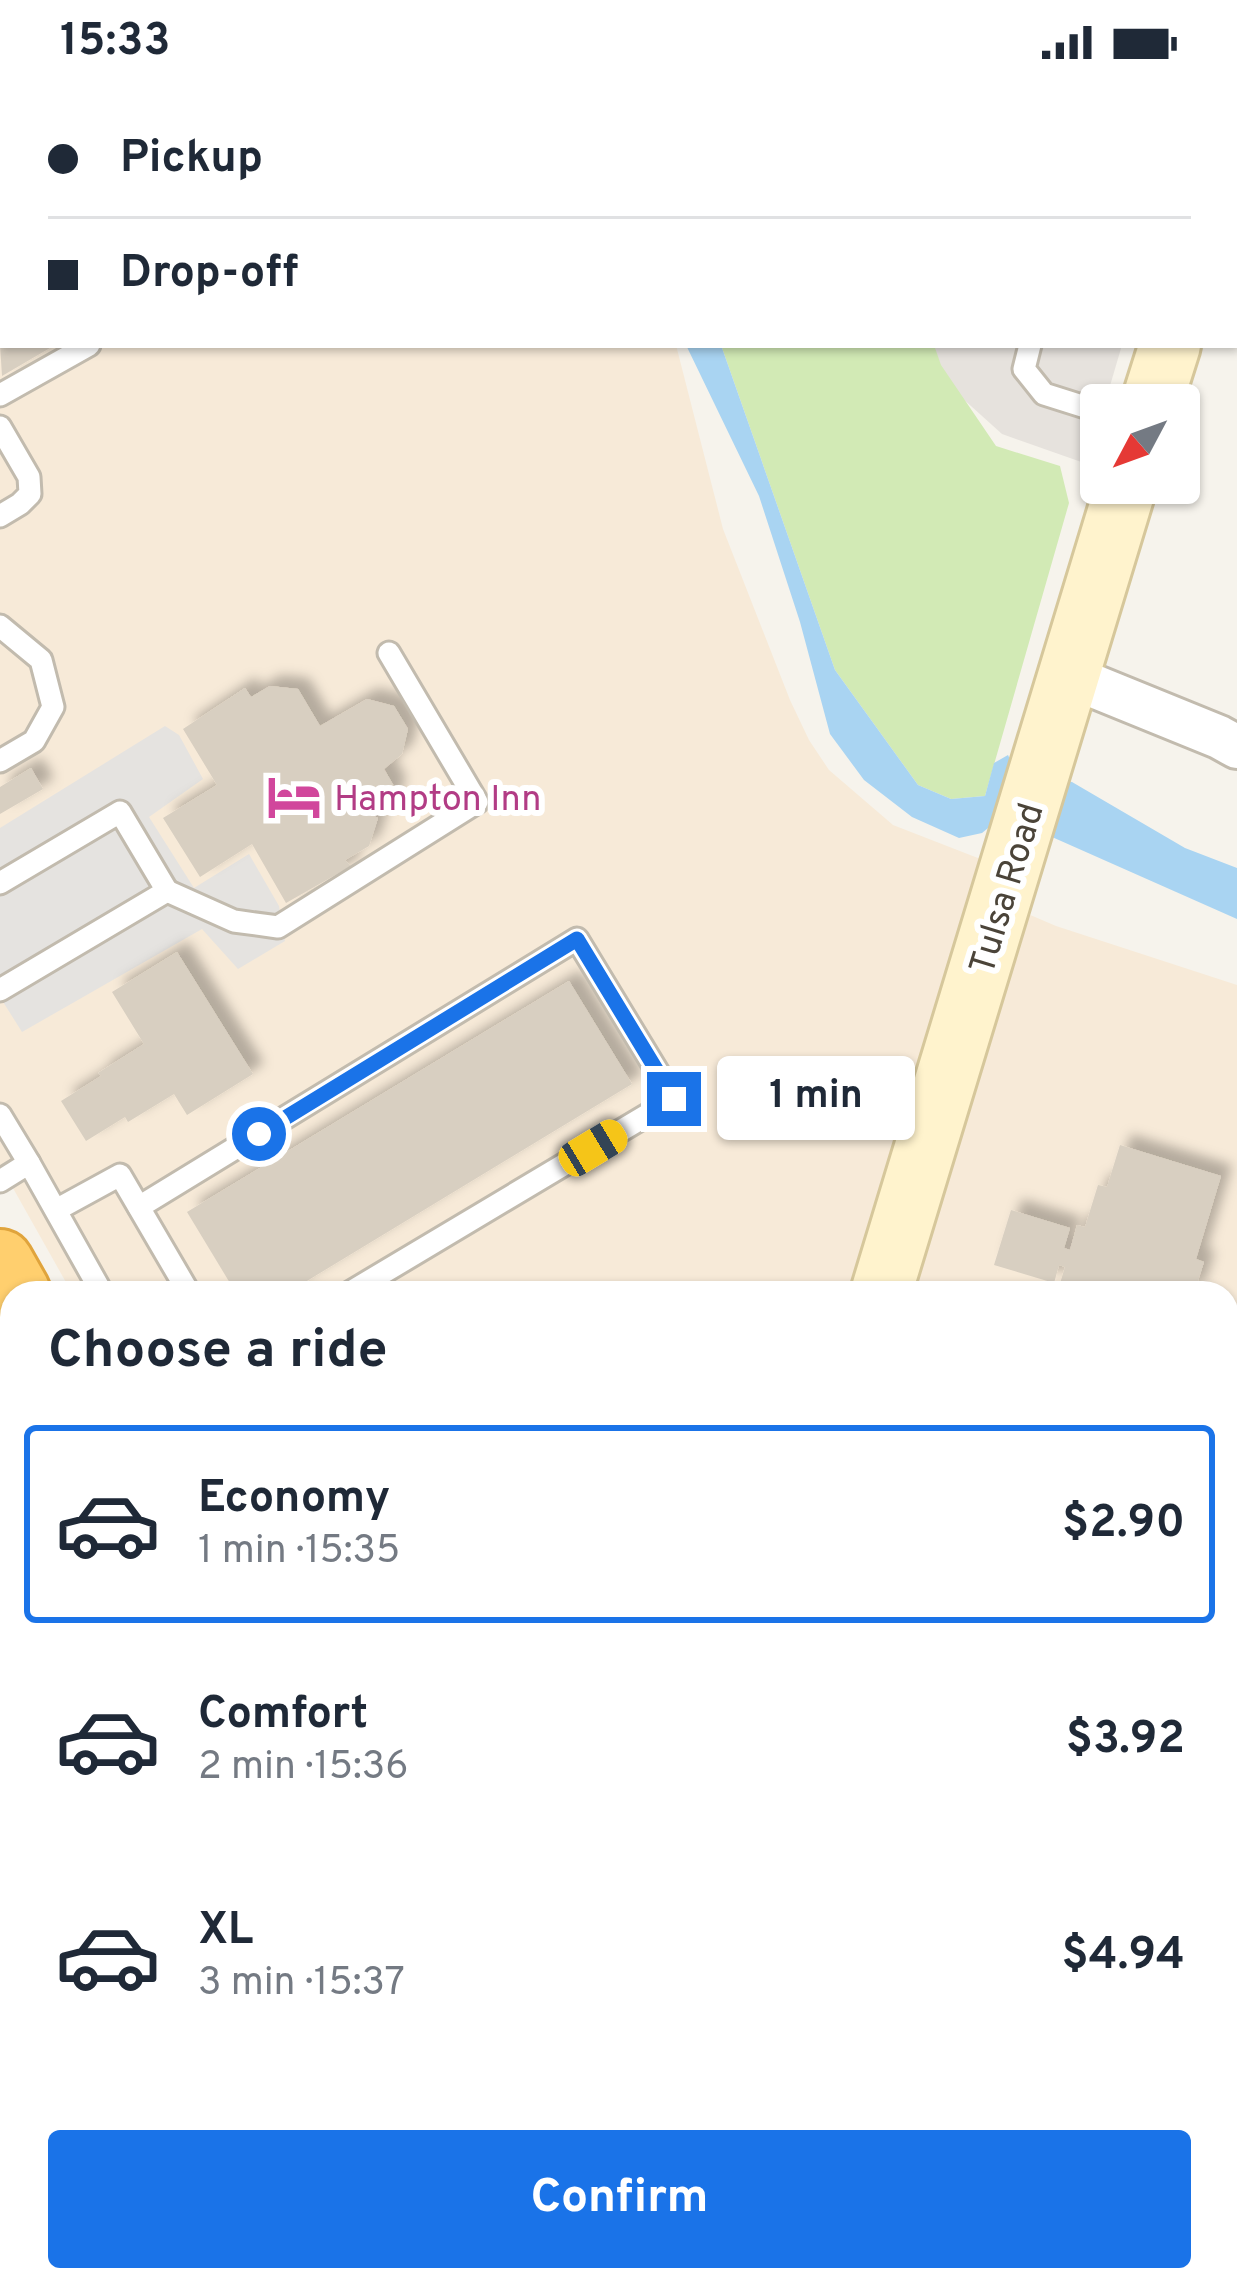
<!DOCTYPE html>
<html lang="en">
<head>
<meta charset="utf-8">
<style>
  :root { --surface:#fff; --page:#f2f2f3; --text:#1f2937; --muted:#747a83; --line:#e0e1e3; --accent:#1a73e8 }
  body { margin:0; font-family:Overpass,sans-serif; background:var(--page); color:var(--text); height:100vh; display:flex; flex-direction:column; font-size:45px; white-space:nowrap }
  * { box-sizing:border-box; margin:0 }
  p { font-size:39px; color:var(--muted) }
  .icon { flex:none; width:66px; height:66px; fill:none; stroke:currentColor; stroke-width:2; stroke-linecap:round; stroke-linejoin:round }
  .map { position:relative; flex:1; overflow:hidden }
  .details { position:absolute; left:0px; top:1197px; width:1239px; height:1011px; display:flex; flex-direction:column; background:var(--surface); border-radius:36px 36px 0 0; box-shadow:0 3px 9px #0004 }
  .details>* { flex:none }
  .banner { position:absolute; left:0px; top:0px; width:1239px; height:264px; box-shadow:0 3px 9px #0004; display:grid; align-content:center; height:264px; padding:0 48px; background:var(--surface) }
  .needle { width:78px; rotate:229deg }
  .buttons { position:absolute; left:1080px; top:300px; display:grid; gap:24px }
  .buttons a { display:grid; place-items:center; width:120px; height:120px; border-radius:12px; background:var(--surface); box-shadow:0 3px 9px #0004; font-size:60px }
  .end { position:absolute; width:54px; height:54px; margin:-27px; border:15px solid #1a73e8; background:#fff; box-shadow:0 0 0 6px #fff }
  .from { border-radius:50% }
  .bubble { position:absolute; height:84px; border-radius:12px; background:var(--surface); box-shadow:0 3px 9px #0004; font-size:39px; font-weight:700; line-height:84px; text-align:center }
  .car { position:absolute; width:36px; height:72px; margin:-36px -18px; border-radius:15px; box-shadow:0 0 9px 3px #0007; background:linear-gradient(#f5c518 24%,#345 0 40%,#f5c518 0 76%,#345 0 86%,#f5c518 0) }
  .banner b { display:flex; align-items:center; gap:42px; height:114px; font-size:45px }
  .banner b+b { border-top:3px solid var(--line) }
  .banner i { width:30px; height:30px; background:var(--text) }
  ul { padding:0; list-style:none }
  li { display:flex; align-items:center; gap:36px; height:198px; margin:0 24px 18px; padding:0 24px; border:6px solid transparent; border-radius:12px }
  li div { flex:1 }
  li b { display:block; font-size:45px }
  li em { font-style:normal; font-weight:700 }
  li.selected { border-color:var(--accent) }
  li>.icon { width:108px; height:108px; stroke-width:1.5 }
  h2 { padding:0 48px; font-size:54px; line-height:144px }
  .action { display:flex; gap:24px; margin-top:auto; padding:24px 48px }
  .action a { flex:1; height:138px; border-radius:12px; background:var(--accent); color:#fff; font-size:48px; font-weight:700; line-height:138px; text-align:center }
  .status { display:flex; justify-content:space-between; align-items:center; height:84px; padding:0 60px; background:var(--surface); direction:ltr }
  .status svg { height:33px; fill:currentColor }
  .map>svg:first-child { display:block }
  .residential { fill:#eae5da }
  .commercial { fill:#f7ead8 }
  .industrial { fill:#e6e2dd }
  .green { fill:#d2eab5 }
  .parking { fill:#e5e3e0 }
  .water { fill:#a9d4f2 }
  .building { fill:#d8cfc1; filter:url(#shadow) }
  .lines { fill:none; stroke-linecap:round; stroke-linejoin:round }
  .lane-casing { stroke:#c2bbae; stroke-width:27 }
  .street-casing { stroke:#c2bbae; stroke-width:48 }
  .secondary-casing { stroke:#d6c79b; stroke-width:66 }
  .highway-casing { stroke:#e0a43c; stroke-width:72 }
  .lane { stroke:#fff; stroke-width:21 }
  .street { stroke:#fff; stroke-width:42 }
  .secondary { stroke:#fff3cd; stroke-width:60 }
  .highway { stroke:#ffcf6e; stroke-width:66 }
  .route { stroke:#1a73e8; stroke-width:15 }
  .labels { text-anchor:middle; stroke-width:12; stroke-linejoin:round; paint-order:stroke }
  .hotel-label { font-size:36px; fill:#b23c85; stroke:#fff; text-anchor:start }
  .street-label { font-size:36px; fill:#4b4439; stroke:#fff }
</style>
</head>
<body>
<div class="status"><b>15:33</b><svg viewBox="0 0 49 12"><path d="M0 12V9h3v3zM5 12V6h3v6zM10 12V3h3v9zM15 12V0h3v12zM26 1h20v11H26zM47 4h2v5h-2z"/></svg></div>
<div class="map">
<svg width="1237" height="2207" viewBox="0 0 1237 2207">
  <defs>
    <filter id="shadow"><feDropShadow dx="11" dy="-11" stdDeviation="6" flood-color="#0004"/></filter>
  </defs>
  <rect width="100%" height="100%" fill="#f6f3ec"/>
  <polygon class="residential" points="1227,2126 1237,2129 1237,2207 1020,2207 1025,2196 1227,2196"/>
  <g class="commercial">
    <polygon points="0,0 624,0 625,3 3,3 3,261 676,261 723,445 790,616 809,656 829,686 893,741 983,776 855,1209 72,1209 0,1081"/>
    <polygon points="1028,830 1056,842 1237,901 1237,1680 1227,1697 1227,1209 913,1209"/>
    <polygon points="0,1436 12,1460 12,2196 378,2196 384,2207 0,2207"/>
    <polygon points="613,2196 868,2196 862,2207 609,2207"/>
  </g>
  <polygon class="industrial" points="927,261 1122,261 1087,380 1002,350 951,304"/>
  <g class="green">
    <polygon points="662,0 1195,0 1194,3 663,3"/>
    <polygon points="721,261 934,261 941,281 996,362 1060,382 1069,419 985,712 951,715 918,701 835,586"/>
    <polygon points="1237,1846 1237,2129 1227,2126 1227,1865"/>
  </g>
  <polygon class="parking" points="165,642 179,651 203,695 149,733 194,804 249,770 279,822 285,857 238,885 202,845 22,948 0,913 0,744"/>
  <g class="water">
    <polygon points="686,261 721,261 835,586 918,701 951,715 985,712 994,679 1008,671 1014,684 1072,698 1185,764 1237,784 1237,835 1052,753 999,735 982,749 959,754 912,733 864,696 830,650 800,538 759,412"/>
    <polygon points="1237,1680 1237,1846 1227,1865 1227,1697"/>
    <polygon points="868,2196 1025,2196 1020,2207 862,2207"/>
  </g>
  <g class="building">
    <polygon points="0,261 55,261 2,292"/>
    <polygon points="270,602 298,605 320,642 367,615 394,622 408,645 402,670 384,685 395,704 389,723 374,732 378,734 369,762 345,776 351,782 286,819 252,760 200,793 163,734 217,701 183,645 245,604 251,613"/>
    <polygon points="31,684 43,705 0,730 0,703"/>
    <polygon points="177,868 253,990 187,1031 174,1010 128,1038 125,1033 86,1057 61,1017 101,992 98,989 144,960 112,908"/>
    <polygon points="569,897 632,1000 287,1209 236,1209 187,1128"/>
    <polygon points="1120,1061 1221,1092 1196,1175 1204,1178 1194,1209 1065,1209 1058,1206 1065,1183 1059,1181 1054,1199 994,1181 1011,1126 1070,1144 1064,1164 1070,1166 1077,1141 1085,1143 1098,1101 1107,1103"/>
    <polygon points="0,1836 12,1840 12,2001 2,2006 12,2026 12,2053 0,2031"/>
    <polygon points="12,2055 12,2095 0,2101 0,2062"/>
  </g>
  <g class="lines">
    <defs>
      <g id="lane">
        <polyline points="95,3 100,0"/>
        <polyline points="489,3 491,0"/>
        <polyline points="0,59 3,57"/>
        <polyline points="1030,261 1024,285 1044,310 1101,328"/>
        <polyline points="0,311 89,261"/>
        <polyline points="0,343 29,393 30,410 20,420 0,432"/>
        <polyline points="0,542 41,576 53,623 34,657 0,677"/>
        <polyline points="0,799 120,728 167,807 0,906"/>
        <polyline points="167,807 234,837 278,843 477,718 389,569"/>
        <polyline points="0,1031 29,1079"/>
        <polyline points="0,1097 29,1079 102,1209"/>
        <polyline points="139,1123 577,855 674,1015 349,1209"/>
        <polyline points="56,1126 120,1091 189,1209"/>
        <polyline points="0,1569 12,1594"/>
        <polyline points="298,2207 299,2196"/>
        <polyline points="786,2207 789,2196"/>
      </g>
      <polyline id="street" points="1069,592 1219,653 1237,663"/>
      <g id="secondary">
        <polyline points="1236,41 1237,37"/>
        <polyline points="1151,321 1170,261"/>
        <polyline points="881,1209 1127,399"/>
      </g>
      <g id="highway">
        <polyline points="0,1179 17,1209"/>
        <polyline points="0,1292 12,1314"/>
        <polyline points="445,2196 450,2207"/>
        <polyline points="500,2196 505,2207"/>
      </g>
    </defs>
    <use href="#lane" class="lane-casing"/>
    <use href="#street" class="street-casing"/>
    <use href="#secondary" class="secondary-casing"/>
    <use href="#highway" class="highway-casing"/>
    <use href="#lane" class="lane"/>
    <use href="#street" class="street"/>
    <use href="#secondary" class="secondary"/>
    <use href="#highway" class="highway"/>
  </g>
  <g class="lines">
    <polyline class="route" points="259,1050 577,855 674,1015"/>
  </g>
  <defs>
    <symbol id="hotel-bare" viewBox="-9 -9 18 18"><path d="M-6-4.5h1.5V1H6V5H4.5V3h-9V5H-6ZM-4 0a1.8 1.8 0 1 1 3.6 0ZM.5 0V-2.5h3Q6-2.5 6 0Z" fill="#d1479c" stroke="#fff" stroke-width="2.5" paint-order="stroke"/></symbol>
  </defs>
  <g fill-rule="evenodd">
    <use href="#hotel-bare" x="256" y="675" width="76" height="76"/>
  </g>
  <g class="labels">
    <g class="hotel-label">
      <text x="334" y="726">Hampton Inn</text>
    </g>
    <g class="street-label">
      <text transform="translate(1005 804) rotate(-73)" y="13">Tulsa Road</text>
    </g>
  </g>
</svg>
<div class="buttons">
<a><svg class="needle" viewBox="-14 -14 28 28"><path d="M0-13l5 13h-10z" fill="#e53935"/><path d="M0 13l5-13h-10z" fill="#747a83"/></svg></a>
</div>
<i class="end from" style="left:259px;top:1050px"></i>
<i class="end" style="left:674px;top:1015px"></i>
<div class="bubble" style="left:717px;top:972px;width:198px">1 min</div>
<i class="car" style="left:593px;top:1064px;rotate:59deg"></i>
<div class="banner">
<b><i class="from"></i>Pickup</b>
<b><i></i>Drop-off</b>
</div>
<section class="details">
<h2>Choose a ride</h2>
<ul>
<li class="selected"><svg class="icon" aria-label="car" viewBox="0 0 24 24"><path d="M5 17H2v-5l4-1 3-4h7l3 4 3 1v5h-3M9 17h6M6 11h13"/><circle cx="7" cy="17" r="2"/><circle cx="17" cy="17" r="2"/></svg><div><b>Economy</b><p>1 min · 15:35</p></div><em>$2.90</em></li>
<li><svg class="icon" aria-label="car" viewBox="0 0 24 24"><path d="M5 17H2v-5l4-1 3-4h7l3 4 3 1v5h-3M9 17h6M6 11h13"/><circle cx="7" cy="17" r="2"/><circle cx="17" cy="17" r="2"/></svg><div><b>Comfort</b><p>2 min · 15:36</p></div><em>$3.92</em></li>
<li><svg class="icon" aria-label="car" viewBox="0 0 24 24"><path d="M5 17H2v-5l4-1 3-4h7l3 4 3 1v5h-3M9 17h6M6 11h13"/><circle cx="7" cy="17" r="2"/><circle cx="17" cy="17" r="2"/></svg><div><b>XL</b><p>3 min · 15:37</p></div><em>$4.94</em></li>
</ul>
<div class="action"><a>Confirm</a></div>
</section>
</div>
</body>
</html>
